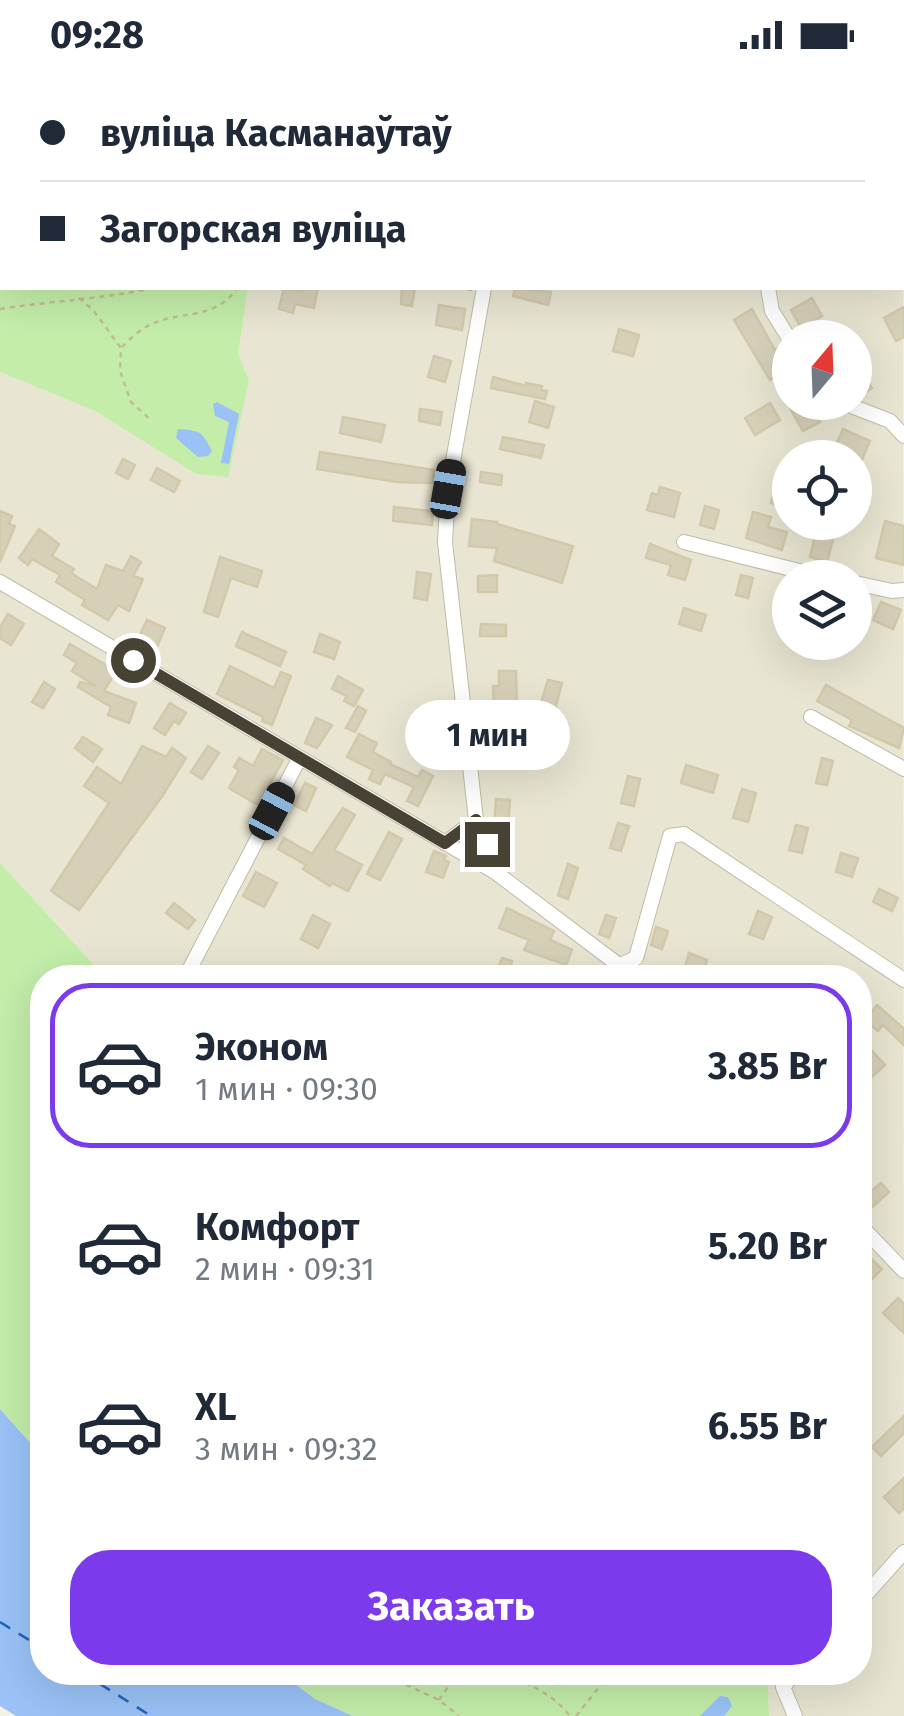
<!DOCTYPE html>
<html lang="ru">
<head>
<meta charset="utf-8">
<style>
  :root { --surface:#fff; --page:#f2f2f3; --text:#1f2937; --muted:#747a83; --line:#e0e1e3; --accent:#7c3aed }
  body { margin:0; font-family:"Fira Sans",sans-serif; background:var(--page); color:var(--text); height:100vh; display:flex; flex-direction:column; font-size:38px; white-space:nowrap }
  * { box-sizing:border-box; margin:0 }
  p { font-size:32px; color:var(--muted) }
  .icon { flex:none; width:55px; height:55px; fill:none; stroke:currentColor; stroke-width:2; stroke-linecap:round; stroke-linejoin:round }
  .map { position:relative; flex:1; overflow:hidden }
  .details { position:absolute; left:30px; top:895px; width:842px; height:720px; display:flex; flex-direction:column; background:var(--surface); border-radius:40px; box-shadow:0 10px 40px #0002 }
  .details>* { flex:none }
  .banner { position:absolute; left:0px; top:0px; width:905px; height:220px; box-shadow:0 10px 40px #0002; display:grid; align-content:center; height:220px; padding:0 40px; background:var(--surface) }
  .needle { width:65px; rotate:19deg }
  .controls { position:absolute; left:772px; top:250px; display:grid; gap:20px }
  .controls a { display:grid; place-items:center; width:100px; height:100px; border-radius:50%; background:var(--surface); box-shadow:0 10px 40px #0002; font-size:50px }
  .end { position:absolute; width:45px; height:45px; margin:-22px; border:12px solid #474233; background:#fff; box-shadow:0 0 0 5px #fff }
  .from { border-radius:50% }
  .bubble { position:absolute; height:70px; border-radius:35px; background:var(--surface); box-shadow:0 10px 40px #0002; font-size:32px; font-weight:700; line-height:70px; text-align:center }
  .car { position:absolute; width:30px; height:60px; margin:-30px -15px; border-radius:12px; box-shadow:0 0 8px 2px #0007; background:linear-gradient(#222 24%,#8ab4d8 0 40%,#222 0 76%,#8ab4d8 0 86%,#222 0) }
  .banner b { display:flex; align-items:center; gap:35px; height:95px; font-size:38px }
  .banner b+b { border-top:2px solid var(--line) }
  .banner i { width:25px; height:25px; background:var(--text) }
  ul { padding:18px 0 0; list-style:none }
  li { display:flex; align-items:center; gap:30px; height:165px; margin:0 20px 15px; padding:0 20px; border:5px solid transparent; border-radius:40px }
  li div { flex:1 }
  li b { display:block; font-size:38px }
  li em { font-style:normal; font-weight:700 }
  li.current { border-color:var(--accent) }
  li>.icon { width:90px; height:90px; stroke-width:1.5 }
  .action { display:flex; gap:20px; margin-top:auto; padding:20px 40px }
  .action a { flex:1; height:115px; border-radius:40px; background:var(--accent); color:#fff; font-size:40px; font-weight:700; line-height:115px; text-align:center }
  .status { display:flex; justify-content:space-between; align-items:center; height:70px; padding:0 50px; background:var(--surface); direction:ltr }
  .status svg { height:28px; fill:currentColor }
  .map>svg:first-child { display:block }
  .residential { fill:#e8e5d2; fill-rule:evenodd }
  .green { fill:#c3eda9 }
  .water { fill:#9ac2f7 }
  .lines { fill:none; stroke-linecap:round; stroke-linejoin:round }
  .ferry { stroke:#2262bd; stroke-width:2.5; stroke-dasharray:12 10; stroke-linecap:butt }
  .building { fill:#d7d0b9; stroke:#d2c9ab; stroke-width:2.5 }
  .minor-casing { stroke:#c0bca6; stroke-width:16 }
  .path { stroke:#c3bb96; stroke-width:2.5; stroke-dasharray:5 5; stroke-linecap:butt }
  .minor { stroke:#fff; stroke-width:14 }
  .route { stroke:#474233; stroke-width:12 }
</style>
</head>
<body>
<div class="status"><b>09:28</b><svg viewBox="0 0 49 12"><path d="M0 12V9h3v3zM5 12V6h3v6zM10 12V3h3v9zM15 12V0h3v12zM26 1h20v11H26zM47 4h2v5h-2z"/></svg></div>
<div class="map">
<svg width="904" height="1646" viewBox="0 0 904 1646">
  <rect width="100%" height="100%" fill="#f4f2e4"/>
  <g class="residential">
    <polygon points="400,0 861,0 866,2 397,2"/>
    <path d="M903 37 904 1646H769L768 1616 748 1603 860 1602V908L105 907 0 793V302L95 341 196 404 249 310 238 284 248 218H902ZM790 268H855V332H790ZM790 388H855V452H790ZM790 508H855V572H790Z"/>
  </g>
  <g class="green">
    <polygon points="0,0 390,2 2,2 2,218 248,218 238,284 249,310 228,407 196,404 95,341 0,302"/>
    <polygon points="0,793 105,907 42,908 42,1386 0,1339"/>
    <polygon points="281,1603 748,1603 768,1616 769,1646 353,1646 315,1629"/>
  </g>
  <g class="water">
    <polygon points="217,332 239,344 229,394 221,393 229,352 215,346 213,334"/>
    <path d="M178 359C201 361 202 361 212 381L208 386 198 387 176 368Z"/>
    <polygon points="0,1339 42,1386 42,1602 281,1603 315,1629 353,1646 16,1646 0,1636"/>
    <polygon points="720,1626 728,1627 732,1636 724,1646 700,1646"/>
  </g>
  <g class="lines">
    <g class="ferry">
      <polyline points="0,1552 42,1578"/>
      <polyline points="81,1602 151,1646"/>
    </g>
  </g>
  <g class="building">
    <polygon points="284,218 303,221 304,218 318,218 314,238 295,234 293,243 279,239"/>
    <polygon points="402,218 415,218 412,236 401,234"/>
    <polygon points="515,218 551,222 548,235 513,226"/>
    <polygon points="812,228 822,246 801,258 791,240"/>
    <polygon points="439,235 465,239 462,260 436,255"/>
    <polygon points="904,237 904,267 896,271 884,248"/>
    <polygon points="752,239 775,280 778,278 790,297 770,310 734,250"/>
    <polygon points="619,259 639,265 633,286 613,281"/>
    <polygon points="434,286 451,291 445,312 428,307"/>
    <polygon points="864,305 872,318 858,327 855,326 855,310"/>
    <polygon points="493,307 526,316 526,313 542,316 541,320 547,321 545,329 491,318"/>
    <polygon points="535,331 554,337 548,358 529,352"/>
    <polygon points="800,332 809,332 820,352 803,361 790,338"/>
    <polygon points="770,333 780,350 755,365 745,348"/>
    <polygon points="420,339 442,342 440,355 419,351"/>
    <polygon points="343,347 385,355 381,372 340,363"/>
    <polygon points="843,359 870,371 855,406 855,388 833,382"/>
    <polygon points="503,367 544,375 541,388 500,379"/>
    <polygon points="320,382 434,400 433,413 397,412 317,399"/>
    <polygon points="123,389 135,395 128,409 116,403"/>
    <polygon points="157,398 180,411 174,422 151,410"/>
    <polygon points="481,402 502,405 501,415 480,412"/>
    <polygon points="778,408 790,412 784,437 771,433"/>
    <polygon points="660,417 680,423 674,447 647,440 652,423 658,425"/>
    <polygon points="705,436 719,440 714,459 700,455"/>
    <polygon points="394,437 433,441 432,455 393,451"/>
    <polygon points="0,441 12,446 9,454 15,456 0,492"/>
    <polygon points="753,442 771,447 768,457 787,462 782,480 746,468"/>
    <polygon points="472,449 497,452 497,454 573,476 562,513 494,491 497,478 469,476"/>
    <polygon points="885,451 904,456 904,495 876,488"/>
    <polygon points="39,459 59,474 52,486 74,499 71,503 97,519 106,495 123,501 131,486 141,492 133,506 143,509 129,541 118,535 108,550 82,535 85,530 56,512 60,505 32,489 28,495 19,488"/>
    <polygon points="816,462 834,466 827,492 810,487"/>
    <polygon points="650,474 691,490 685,510 668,505 671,495 646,488"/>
    <polygon points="220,487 262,501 257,517 231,508 218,547 204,542"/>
    <polygon points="417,502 431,504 427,530 414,528"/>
    <polygon points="497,505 497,522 478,522 478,506"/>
    <polygon points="741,505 753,508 748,528 736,525"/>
    <polygon points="881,532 901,540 893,559 873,550"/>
    <polygon points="684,538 706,545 701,561 679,554"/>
    <polygon points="8,544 24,554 11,575 0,568 0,558"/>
    <polygon points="147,550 165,558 156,579 137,571"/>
    <polygon points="481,554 506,555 506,566 480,566"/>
    <polygon points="242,562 286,582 280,596 236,576"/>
    <polygon points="320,564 340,572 334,589 314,582"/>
    <polygon points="70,574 116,601 104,621 136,633 129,653 108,645 111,637 78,617 80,612 96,616 72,601 77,593 64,585"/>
    <polygon points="230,596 274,618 281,602 291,606 272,655 262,651 263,647 217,624"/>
    <polygon points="499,601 516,601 517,641 494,641 493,616 499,616"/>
    <polygon points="338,606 363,620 354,636 344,631 347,626 332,619"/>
    <polygon points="548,610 562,613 554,643 539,639"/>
    <polygon points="44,612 55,619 43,638 32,632"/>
    <polygon points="826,615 904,658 899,678 849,656 852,650 817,631"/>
    <polygon points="170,633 186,643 179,654 174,651 165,665 154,658"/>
    <polygon points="358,636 366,641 355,662 346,658"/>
    <polygon points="316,648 332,655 317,678 305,673"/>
    <polygon points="359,664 377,673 373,682 391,692 390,694 418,707 422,700 433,706 418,736 407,731 414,717 385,704 380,714 369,709 373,700 347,687"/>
    <polygon points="83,667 102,679 93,692 75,678"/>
    <polygon points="142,676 166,687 172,678 186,688 163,725 79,840 51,821 109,733 84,716 97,697 121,714"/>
    <polygon points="208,676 219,683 202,709 191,702"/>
    <polygon points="262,679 283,690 258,735 229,718 239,700 234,697 239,688 253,696"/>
    <polygon points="822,688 833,691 827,715 816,713"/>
    <polygon points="686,695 718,705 713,723 681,713"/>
    <polygon points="628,706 640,709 634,736 621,733"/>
    <polygon points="305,713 316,718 306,741 294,735"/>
    <polygon points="742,719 756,723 748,752 733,748"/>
    <polygon points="496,729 510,730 508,759 494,758"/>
    <polygon points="343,738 355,745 334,780 362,795 348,821 332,813 330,816 303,799 306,795 278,779 284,768 312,784"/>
    <polygon points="618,753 629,756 621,781 610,778"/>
    <polygon points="796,755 808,758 802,783 789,780"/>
    <polygon points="389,762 402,769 380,810 367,804"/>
    <polygon points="434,781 446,786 444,790 449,792 443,808 426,802"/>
    <polygon points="841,783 858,788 852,807 836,802"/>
    <polygon points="568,794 578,798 568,829 558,825"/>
    <polygon points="256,802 277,813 264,837 243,826"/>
    <polygon points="879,819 898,828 892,841 873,832"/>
    <polygon points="174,833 195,850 188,859 166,843"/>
    <polygon points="507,838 554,861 550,870 572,880 566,895 524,880 529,870 499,858"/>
    <polygon points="758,841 772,847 763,869 749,864"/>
    <polygon points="313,845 330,854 318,878 301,869"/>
    <polygon points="606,845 616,848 609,868 599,864"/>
    <polygon points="656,857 668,861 662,879 651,875"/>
    <polygon points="689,883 707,890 701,908 683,903"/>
    <polygon points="502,888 512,891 507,908 496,904"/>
    <polygon points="877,935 904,959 904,975 883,955 878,961 865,950"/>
    <polygon points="860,968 885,995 860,1018"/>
    <polygon points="881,1113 889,1122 869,1140 861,1130"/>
    <polygon points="860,1178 882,1199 871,1210 860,1200"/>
    <polygon points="898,1228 904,1234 904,1263 883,1243"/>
    <polygon points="904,1346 904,1363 881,1386 872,1377"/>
    <polygon points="904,1408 904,1439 899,1443 884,1427"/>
  </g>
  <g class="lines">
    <defs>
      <g id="minor">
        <polyline points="709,0 710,2"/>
        <polyline points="872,0 877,2"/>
        <polyline points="516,2 517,0"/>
        <polyline points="902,17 904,18"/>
        <polyline points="902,37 904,36"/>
        <polyline points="484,218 448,419 445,472 476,750 495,802"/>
        <polyline points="768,218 772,241 790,270"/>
        <polyline points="841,332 890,351 904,366"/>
        <polyline points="684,472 827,508"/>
        <polyline points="0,512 495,802 636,908"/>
        <polyline points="855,513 892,521 904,520"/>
        <polyline points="811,647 904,699"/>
        <polyline points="445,773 476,750"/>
        <polyline points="185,908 299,689"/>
        <polyline points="615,908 620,895 636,888 670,766 684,764 904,910"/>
        <polyline points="860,1155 904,1201"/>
        <polyline points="860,1531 904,1482"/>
        <polyline points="795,1646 783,1617 796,1602"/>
      </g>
    </defs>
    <use href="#minor" class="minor-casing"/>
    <g class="path">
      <polyline points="110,2 112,0"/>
      <polyline points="174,2 174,0"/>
      <polyline points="0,92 2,92"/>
      <polyline points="0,112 2,111"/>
      <polyline points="458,218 472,220"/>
      <polyline points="79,228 93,240 121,278 120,301 131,332 152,351"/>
      <path d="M0 239C51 231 103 229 153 218"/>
      <path d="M122 277C129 270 137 262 146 257 177 239 215 252 237 218"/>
      <polyline points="42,1269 31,1302 42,1318"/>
      <polyline points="379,1602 439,1630 459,1646"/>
      <path d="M497 1602C525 1611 552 1623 570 1646"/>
      <polyline points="439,1630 458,1602"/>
      <polyline points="576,1646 611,1602"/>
    </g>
    <use href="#minor" class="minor"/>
  </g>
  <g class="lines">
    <polyline class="route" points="133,590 445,773 476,750 487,774"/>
  </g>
</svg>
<div class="controls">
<a><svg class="needle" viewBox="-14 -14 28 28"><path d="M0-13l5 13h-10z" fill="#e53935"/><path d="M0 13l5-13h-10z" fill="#747a83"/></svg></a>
<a><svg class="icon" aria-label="locate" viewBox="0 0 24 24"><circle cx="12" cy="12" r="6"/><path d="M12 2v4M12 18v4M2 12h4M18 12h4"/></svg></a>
<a><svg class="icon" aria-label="layers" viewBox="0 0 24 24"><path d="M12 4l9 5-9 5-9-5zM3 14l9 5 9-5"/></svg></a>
</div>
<i class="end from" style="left:133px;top:590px"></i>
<i class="end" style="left:487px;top:774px"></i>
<div class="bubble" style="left:405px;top:630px;width:165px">1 мин</div>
<i class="car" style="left:448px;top:419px;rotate:10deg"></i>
<i class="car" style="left:272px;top:741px;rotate:28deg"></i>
<div class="banner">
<b><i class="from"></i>вуліца Касманаўтаў</b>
<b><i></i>Загорская вуліца</b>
</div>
<section class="details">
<ul>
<li class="current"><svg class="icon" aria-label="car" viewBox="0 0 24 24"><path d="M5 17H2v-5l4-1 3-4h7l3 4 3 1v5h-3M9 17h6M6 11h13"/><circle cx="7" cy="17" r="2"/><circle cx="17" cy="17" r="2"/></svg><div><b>Эконом</b><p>1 мин · 09:30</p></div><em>3.85 Br</em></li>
<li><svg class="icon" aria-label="car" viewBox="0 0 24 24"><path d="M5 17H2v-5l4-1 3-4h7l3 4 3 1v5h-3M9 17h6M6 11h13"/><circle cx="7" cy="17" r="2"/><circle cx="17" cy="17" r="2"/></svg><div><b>Комфорт</b><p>2 мин · 09:31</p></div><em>5.20 Br</em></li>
<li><svg class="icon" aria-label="car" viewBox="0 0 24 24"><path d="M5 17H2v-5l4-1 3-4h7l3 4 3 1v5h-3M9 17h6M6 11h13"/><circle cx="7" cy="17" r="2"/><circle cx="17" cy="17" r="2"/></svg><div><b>XL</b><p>3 мин · 09:32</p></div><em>6.55 Br</em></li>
</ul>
<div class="action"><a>Заказать</a></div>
</section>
</div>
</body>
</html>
